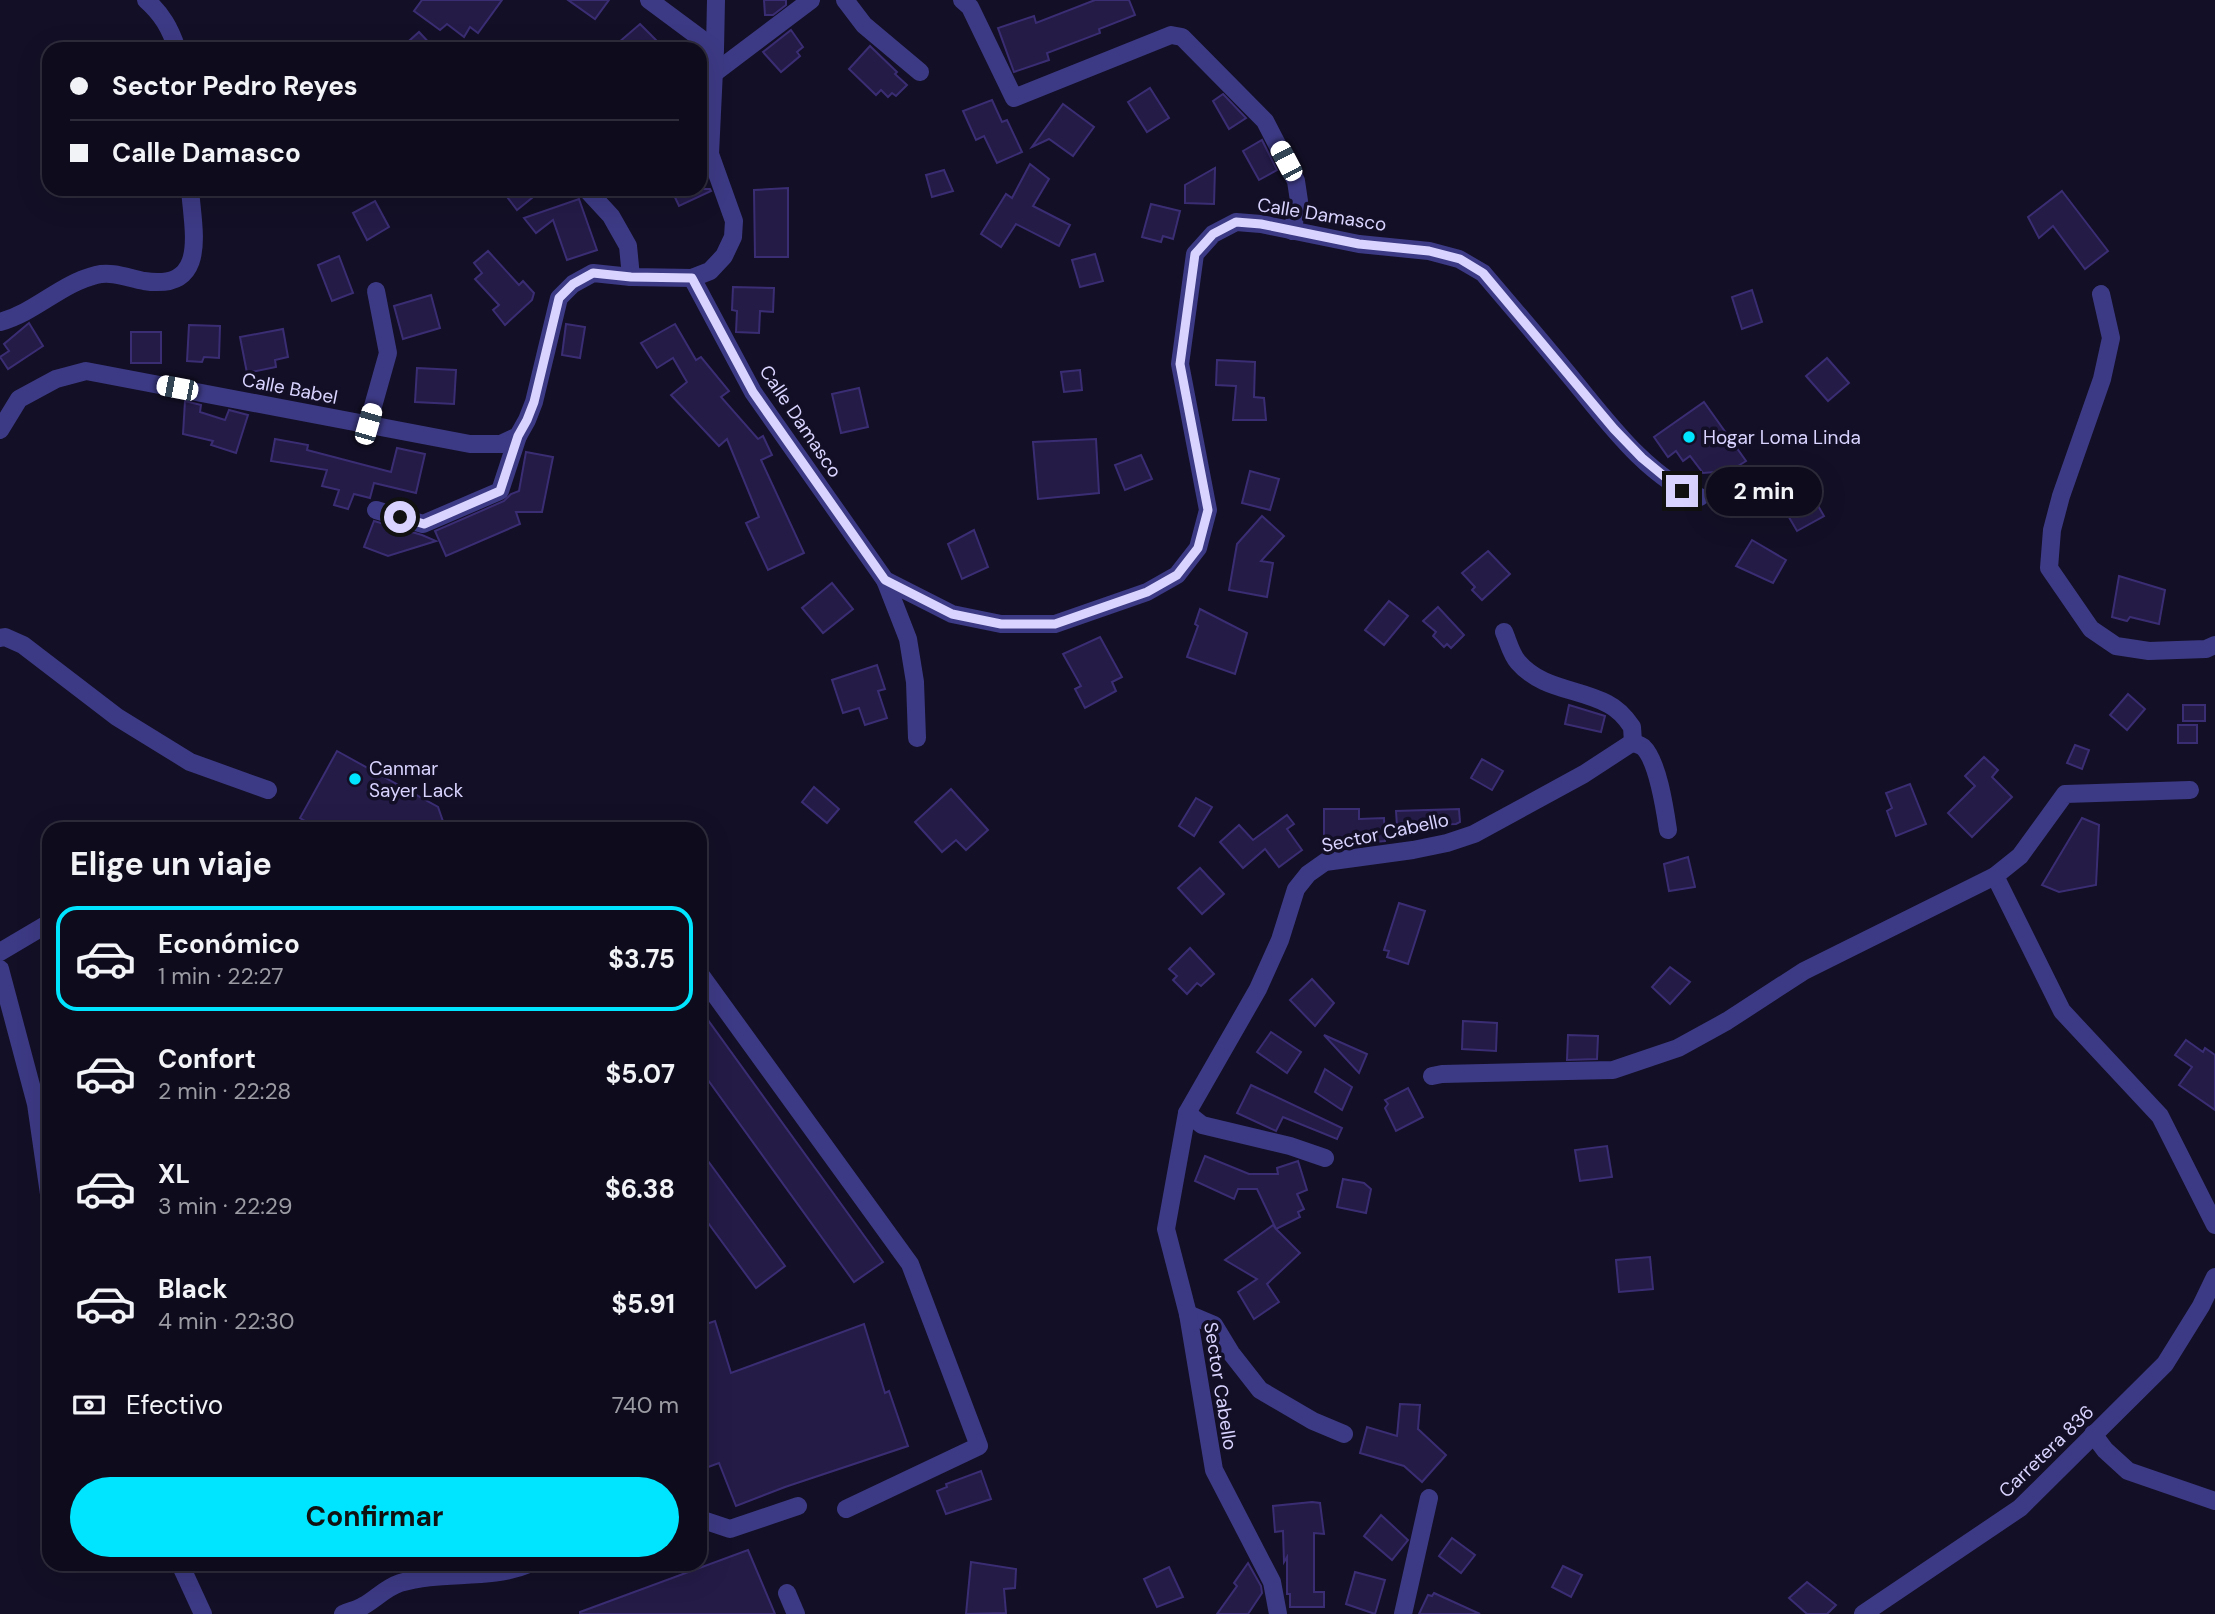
<!DOCTYPE html>
<html lang="es">
<head>
<meta charset="utf-8">
<style>
  :root { --surface:#0e0b1c; --page:#1c1929; --text:#f1f3f6; --muted:#9b9ba3; --line:#2e2b3b; --accent:#00e5ff }
  body { margin:0; font-family:"DM Sans",sans-serif; background:var(--page); color:var(--text); height:100vh; display:flex; flex-direction:column; font-size:26px; white-space:nowrap }
  * { box-sizing:border-box; margin:0 }
  p { font-size:23px; color:var(--muted) }
  .icon { flex:none; width:38px; height:38px; fill:none; stroke:currentColor; stroke-width:2; stroke-linecap:round; stroke-linejoin:round }
  .map { position:relative; flex:1; overflow:hidden }
  .panel { position:absolute; left:42px; top:822px; width:665px; height:749px; display:flex; flex-direction:column; background:var(--surface); border-radius:21px; box-shadow:0 7px 28px #0002,0 0 0 2px var(--line) }
  .panel>* { flex:none }
  .hud { position:absolute; left:42px; top:42px; width:665px; height:154px; border-radius:21px; box-shadow:0 7px 28px #0002,0 0 0 2px var(--line); display:grid; align-content:center; height:154px; padding:0 28px; background:var(--surface) }
  .end { position:absolute; width:32px; height:32px; margin:-16px; border:9px solid #d9d4ff; background:#111; box-shadow:0 0 0 4px #111 }
  .from { border-radius:50% }
  .bubble { position:absolute; height:49px; border-radius:24px; background:var(--surface); box-shadow:0 7px 28px #0002,0 0 0 2px var(--line); font-size:23px; font-weight:700; line-height:49px; text-align:center }
  .car { position:absolute; width:21px; height:42px; margin:-21px -10px; border-radius:9px; box-shadow:0 0 5px 2px #0007; background:linear-gradient(#fff 24%,#345 0 40%,#fff 0 76%,#345 0 86%,#fff 0) }
  .hud b { display:flex; align-items:center; gap:24px; height:66px; font-size:26px }
  .hud b+b { border-top:2px solid var(--line) }
  .hud i { width:18px; height:18px; background:var(--text) }
  ul { padding:0; list-style:none }
  li { display:flex; align-items:center; gap:21px; height:105px; margin:0 14px 10px; padding:0 14px; border:4px solid transparent; border-radius:21px }
  li div { flex:1 }
  li b { display:block; font-size:26px }
  li em { font-style:normal; font-weight:700 }
  li.active { border-color:var(--accent) }
  li>.icon { width:63px; height:63px; stroke-width:1.5 }
  h2 { padding:0 28px; font-size:32px; line-height:84px }
  .pay { display:flex; align-items:center; gap:18px; height:77px; padding:0 28px; font-size:26px }
  .pay p { margin-inline-start:auto }
  .action { display:flex; gap:14px; margin-top:auto; padding:14px 28px }
  .action a { flex:1; height:80px; border-radius:42px; background:var(--accent); color:#111; font-size:28px; font-weight:700; line-height:80px; text-align:center }
  .map>svg:first-child { display:block }
  .building { fill:#241b47; stroke:#3b2d73; stroke-width:2 }
  .lines { fill:none; stroke-linecap:round; stroke-linejoin:round }
  .minor { stroke:#3d3a85; stroke-width:18 }
  .route { stroke:#d9d4ff; stroke-width:9 }
  .poi-dot { fill:#00e5ff; stroke:#130f26; stroke-width:2.5 }
  .labels { text-anchor:middle; stroke-width:7; stroke-linejoin:round; paint-order:stroke }
  .street-label { font-size:19px; fill:#d9d4ff; stroke:#130f26 }
  .poi-label { font-size:19px; fill:#d9d4ff; stroke:#130f26; text-anchor:start }
</style>
</head>
<body>
<div class="map">
<svg width="2215" height="1614" viewBox="0 0 2215 1614">
  <rect width="100%" height="100%" fill="#130f26"/>
  <g class="building">
    <polygon points="422,0 502,0 478,33 470,27 464,37 447,24 440,30 414,11"/>
    <polygon points="568,0 609,0 595,19"/>
    <polygon points="764,0 786,0 786,5 773,15 765,15"/>
    <polygon points="1095,0 1129,0 1135,15 1099,29 1100,33 1047,53 1049,60 1014,72 998,28 1034,16 1036,23"/>
    <polygon points="640,24 665,49 611,49"/>
    <polygon points="791,30 803,47 797,52 800,56 781,72 763,52"/>
    <polygon points="419,32 435,49 400,49"/>
    <polygon points="870,46 897,72 895,74 907,85 896,96 892,93 888,97 881,90 876,95 849,69"/>
    <polygon points="1150,88 1169,118 1147,132 1128,102"/>
    <polygon points="1223,94 1246,118 1229,129 1213,101"/>
    <polygon points="992,100 1002,122 1007,120 1022,152 997,163 984,136 976,140 963,111"/>
    <polygon points="1063,104 1094,127 1073,156 1049,139 1032,147"/>
    <polygon points="1262,140 1277,170 1259,180 1243,151"/>
    <polygon points="1030,164 1049,179 1033,206 1070,225 1059,246 1016,224 1001,247 981,234 1006,194 1012,198"/>
    <polygon points="1215,168 1214,204 1185,203 1185,185"/>
    <polygon points="944,170 953,191 932,197 926,175"/>
    <polygon points="788,188 788,257 755,257 754,190"/>
    <polygon points="501,189 543,189 517,210"/>
    <polygon points="671,189 710,189 711,191 679,206"/>
    <polygon points="2062,191 2108,251 2085,269 2053,226 2039,238 2028,217"/>
    <polygon points="579,199 597,250 567,260 553,220 536,233 524,218"/>
    <polygon points="375,201 389,227 367,240 353,213"/>
    <polygon points="1151,204 1180,211 1173,239 1163,236 1161,242 1142,237"/>
    <polygon points="488,251 519,285 523,281 534,293 532,300 505,325 493,310 499,305 475,279 482,273 474,263"/>
    <polygon points="1095,254 1103,281 1080,287 1072,260"/>
    <polygon points="339,256 353,293 332,301 318,265"/>
    <polygon points="733,287 774,288 773,312 760,311 759,333 736,332 737,311 732,310"/>
    <polygon points="1752,290 1762,322 1742,329 1732,297"/>
    <polygon points="431,295 440,328 403,339 394,306"/>
    <polygon points="29,323 43,346 8,369 0,357 9,351 4,344"/>
    <polygon points="566,324 585,327 580,358 562,355"/>
    <polygon points="675,324 696,360 701,357 729,391 721,397 758,439 763,436 772,455 761,460 804,553 768,570 746,523 759,517 727,439 719,446 671,395 687,382 673,358 657,368 641,343"/>
    <polygon points="189,325 220,326 219,358 204,357 202,362 187,361"/>
    <polygon points="283,329 288,357 275,360 276,367 247,373 240,337"/>
    <rect x="131" y="332" width="30" height="31"/>
    <polygon points="1827,358 1849,383 1828,401 1806,376"/>
    <polygon points="1217,360 1255,362 1254,397 1264,398 1266,420 1233,420 1236,386 1216,385"/>
    <polygon points="417,368 456,370 454,404 415,402"/>
    <polygon points="1080,370 1082,390 1064,392 1061,372"/>
    <polygon points="859,388 868,427 841,433 832,394"/>
    <polygon points="185,401 201,405 200,412 225,420 229,410 248,415 236,453 211,445 213,441 183,434"/>
    <polygon points="1704,402 1746,461 1719,478 1715,472 1703,473 1690,456 1683,461 1676,451 1668,457 1654,437"/>
    <polygon points="275,439 308,445 307,450 391,472 397,448 425,454 416,493 374,483 370,498 354,494 348,509 334,505 339,490 322,486 327,470 271,461"/>
    <polygon points="1096,439 1099,493 1038,499 1033,442"/>
    <polygon points="526,452 553,457 542,512 516,512 520,524 446,556 435,531 504,501 511,494 519,491"/>
    <polygon points="1141,455 1152,479 1125,490 1115,465"/>
    <polygon points="1250,471 1279,479 1270,510 1242,503"/>
    <polygon points="1803,480 1824,516 1797,531 1776,495"/>
    <polygon points="1262,516 1284,536 1261,561 1273,563 1267,597 1229,590 1237,544"/>
    <polygon points="374,521 422,535 436,541 388,556 364,547"/>
    <polygon points="974,530 988,567 962,579 948,544"/>
    <polygon points="1752,540 1786,560 1773,583 1736,566"/>
    <polygon points="1488,551 1510,574 1482,600 1472,590 1475,587 1462,573"/>
    <polygon points="2119,576 2165,590 2159,624 2130,617 2127,621 2112,617"/>
    <polygon points="832,583 853,609 823,633 802,608"/>
    <polygon points="1389,601 1408,616 1384,645 1365,630"/>
    <polygon points="1438,607 1464,635 1451,648 1447,644 1444,647 1433,636 1436,632 1423,621"/>
    <polygon points="1200,609 1247,633 1235,674 1187,657 1198,626 1195,624"/>
    <polygon points="1100,637 1122,677 1112,682 1116,691 1085,708 1075,689 1081,686 1063,654"/>
    <polygon points="877,665 885,689 878,691 887,718 865,725 859,708 843,713 832,680"/>
    <polygon points="2128,694 2145,709 2127,730 2110,715"/>
    <polygon points="1569,705 1605,716 1601,732 1565,724"/>
    <rect x="2183" y="705" width="22" height="16"/>
    <rect x="2178" y="725" width="19" height="18"/>
    <polygon points="2075,745 2089,750 2082,769 2067,763"/>
    <polygon points="337,751 438,807 446,830 321,830 300,818"/>
    <polygon points="1984,757 1998,770 1992,777 2012,797 1972,837 1948,813 1975,786 1965,776"/>
    <polygon points="1482,759 1503,771 1492,790 1471,778"/>
    <polygon points="1910,784 1926,824 1896,836 1887,811 1892,808 1886,793"/>
    <polygon points="814,787 839,809 827,823 802,802"/>
    <polygon points="951,789 988,830 966,850 956,840 942,852 915,822"/>
    <polygon points="1196,798 1212,807 1194,836 1179,826"/>
    <polygon points="1324,809 1359,809 1359,819 1384,818 1385,841 1324,846"/>
    <polygon points="1459,809 1460,822 1456,824 1397,826 1396,811"/>
    <polygon points="1287,815 1294,824 1287,829 1302,850 1279,867 1265,849 1243,868 1220,842 1239,825 1253,840"/>
    <polygon points="2082,818 2099,825 2096,885 2059,892 2042,885"/>
    <polygon points="1688,857 1695,887 1669,891 1664,864"/>
    <polygon points="1200,868 1224,894 1202,914 1178,888"/>
    <polygon points="1399,903 1425,911 1408,964 1387,957 1389,951 1384,950"/>
    <polygon points="1190,948 1214,974 1201,986 1197,983 1187,994 1173,980 1177,976 1169,969"/>
    <polygon points="1670,967 1690,982 1670,1004 1652,987"/>
    <polygon points="1312,979 1334,1003 1315,1026 1290,1000"/>
    <polygon points="700,1009 883,1262 854,1282 700,1069"/>
    <polygon points="1463,1021 1497,1023 1496,1051 1462,1049"/>
    <polygon points="1271,1032 1301,1052 1287,1073 1257,1052"/>
    <polygon points="1324,1035 1367,1054 1359,1073"/>
    <polygon points="1568,1035 1598,1036 1597,1059 1567,1060"/>
    <polygon points="2186,1040 2203,1052 2205,1048 2215,1055 2215,1110 2179,1085 2192,1067 2175,1055"/>
    <polygon points="1325,1069 1352,1087 1342,1110 1315,1092"/>
    <polygon points="1251,1085 1342,1128 1337,1139 1283,1117 1276,1131 1237,1113"/>
    <polygon points="1408,1088 1423,1117 1396,1131 1385,1108 1388,1104 1385,1100"/>
    <polygon points="1607,1146 1612,1177 1580,1181 1575,1150"/>
    <polygon points="700,1150 785,1266 756,1288 700,1212"/>
    <polygon points="1205,1156 1249,1174 1278,1174 1277,1168 1298,1161 1307,1190 1297,1194 1304,1209 1298,1212 1300,1217 1276,1229 1300,1253 1267,1284 1279,1302 1254,1319 1238,1292 1257,1279 1225,1260 1273,1225 1276,1229 1257,1189 1238,1189 1234,1199 1195,1181"/>
    <polygon points="1343,1179 1364,1183 1371,1189 1366,1213 1337,1207"/>
    <polygon points="1650,1257 1653,1289 1619,1292 1616,1260"/>
    <polygon points="715,1321 731,1373 864,1324 885,1393 889,1391 908,1446 785,1487 736,1506 719,1463 700,1470 700,1326"/>
    <polygon points="1400,1404 1420,1405 1418,1429 1446,1455 1422,1482 1404,1466 1360,1453 1367,1427 1397,1436"/>
    <polygon points="981,1471 991,1499 946,1514 937,1491 947,1487 946,1484"/>
    <polygon points="1312,1502 1320,1503 1324,1534 1314,1533 1314,1592 1324,1592 1324,1607 1290,1607 1290,1594 1287,1594 1287,1557 1284,1562 1283,1531 1275,1532 1273,1506"/>
    <polygon points="1381,1515 1408,1540 1392,1560 1364,1536"/>
    <polygon points="1452,1538 1475,1555 1461,1573 1439,1556"/>
    <polygon points="748,1550 775,1614 580,1614 580,1612"/>
    <polygon points="971,1562 1016,1569 1015,1588 1004,1589 1006,1613 966,1614"/>
    <polygon points="1248,1563 1261,1586 1262,1593 1248,1614 1217,1614 1237,1586 1234,1583"/>
    <polygon points="1563,1566 1582,1575 1571,1597 1552,1587"/>
    <polygon points="1169,1567 1183,1597 1157,1607 1144,1579"/>
    <polygon points="1355,1572 1385,1580 1375,1614 1346,1604"/>
    <polygon points="1807,1582 1836,1605 1827,1614 1807,1614 1789,1598"/>
    <polygon points="1434,1593 1480,1614 1419,1614 1428,1595 1432,1596"/>
  </g>
  <g class="lines">
    <g class="minor">
      <path d="M146 0C162 14 170 28 177 49"/>
      <polyline points="845,0 864,25 920,72"/>
      <polyline points="962,0 970,7 1014,98 1171,35 1182,37 1265,121 1296,181 1299,201 1292,231"/>
      <polyline points="715,49 716,0"/>
      <polyline points="713,74 811,0"/>
      <polyline points="586,189 611,216 628,246 631,277"/>
      <path d="M692 278 753 392 885 580 952 614 1001 624H1055L1147 592 1177 575 1198 548 1208 510 1180 364 1195 254 1213 234 1236 222 1261 224 1359 244 1429 251 1459 259 1483 273C1512 307 1541 341 1569 375 1604 417 1648 479 1700 497"/>
      <polyline points="2101,294 2111,338 2102,379 2061,496 2052,530 2049,568 2091,629 2116,646 2149,651 2206,649 2215,645"/>
      <path d="M0 322C36 312 60 284 96 275 112 271 128 278 144 281 209 291 193 231 190 189"/>
      <polyline points="368,424 388,353 376,291"/>
      <polyline points="0,430 19,399 56,379 86,371 470,444 501,444 518,436 527,420 534,402 559,298 573,284 593,273 631,277 692,278 710,271 724,256 733,237 734,221 710,154 715,49 649,0"/>
      <polyline points="376,510 423,524 500,491 518,436"/>
      <polyline points="885,580 908,639 915,682 917,738"/>
      <path d="M1504 632C1508 641 1511 654 1518 662 1542 690 1578 688 1608 704 1618 709 1626 718 1632 727L1633 742"/>
      <polyline points="0,638 5,637 23,645 117,717 190,762 268,790"/>
      <polyline points="1995,876 2062,1011 2160,1116 2215,1225"/>
      <polyline points="0,952 49,923"/>
      <polyline points="0,969 36,1104 49,1194"/>
      <polyline points="700,974 910,1264 979,1446 846,1509"/>
      <polyline points="1432,1076 1442,1074 1613,1070 1678,1048 1727,1021 1804,971 1995,876 2020,856 2065,794 2190,790"/>
      <polyline points="1187,1113 1202,1125 1290,1146 1325,1158"/>
      <polyline points="1188,1314 1214,1325 1231,1353 1260,1390 1313,1421 1344,1434"/>
      <polyline points="2093,1434 2105,1450 2128,1471 2215,1501"/>
      <polyline points="700,1519 730,1529 798,1506"/>
      <polyline points="180,1564 203,1614"/>
      <polyline points="787,1593 796,1614"/>
      <path d="M343 1614C349 1611 357 1610 363 1606 376 1599 385 1588 400 1583 442 1570 489 1581 529 1564"/>
      <path d="M1278 1614 1272 1582 1214 1470 1188 1314 1166 1229 1187 1113 1258 989 1280 940 1296 889 1308 874 1325 862 1413 850 1447 843 1474 834 1584 774 1633 742C1634 743 1642 746 1643 747 1658 761 1665 810 1668 830"/>
      <polyline points="1403,1614 1429,1498"/>
      <polyline points="1863,1614 2020,1508 2165,1364 2201,1306 2215,1277"/>
    </g>
  </g>
  <g class="lines">
    <polyline class="route" points="400,517 424,524 500,491 518,436 527,420 534,402 559,298 573,284 593,273 631,277 692,278 753,392 885,580 952,614 1001,624 1055,624 1147,592 1177,575 1198,548 1208,510 1180,364 1195,254 1213,234 1236,222 1261,224 1359,244 1429,251 1460,259 1483,273 1614,429 1642,458 1682,491"/>
  </g>
  <g class="poi-dot">
    <circle cx="1689" cy="437" r="7"/>
    <circle cx="355" cy="779" r="7"/>
  </g>
  <g class="labels">
    <g class="street-label">
      <text transform="translate(1322 214) rotate(9)" y="7">Calle Damasco</text>
      <text transform="translate(290 388) rotate(11)" y="7">Calle Babel</text>
      <text transform="translate(801 421) rotate(56)" y="7">Calle Damasco</text>
      <text transform="translate(1385 832) rotate(-12)" y="7">Sector Cabello</text>
      <text transform="translate(1221 1386) rotate(81)" y="7">Sector Cabello</text>
      <text transform="translate(2046 1451) rotate(-44)" y="7">Carretera 836</text>
    </g>
    <g class="poi-label">
      <text x="1703" y="444">Hogar Loma Linda</text>
      <text x="369" y="775">Canmar<tspan x="369" dy="22">Sayer Lack</tspan></text>
    </g>
  </g>
</svg>
<i class="end from" style="left:400px;top:517px"></i>
<i class="end" style="left:1682px;top:491px"></i>
<div class="bubble" style="left:1706px;top:467px;width:116px">2 min</div>
<i class="car" style="left:1286px;top:161px;rotate:332deg"></i>
<i class="car" style="left:177px;top:388px;rotate:281deg"></i>
<i class="car" style="left:368px;top:424px;rotate:16deg"></i>
<div class="hud">
<b><i class="from"></i>Sector Pedro Reyes</b>
<b><i></i>Calle Damasco</b>
</div>
<section class="panel">
<h2>Elige un viaje</h2>
<ul>
<li class="active"><svg class="icon" aria-label="car" viewBox="0 0 24 24"><path d="M5 17H2v-5l4-1 3-4h7l3 4 3 1v5h-3M9 17h6M6 11h13"/><circle cx="7" cy="17" r="2"/><circle cx="17" cy="17" r="2"/></svg><div><b>Económico</b><p>1 min · 22:27</p></div><em>$3.75</em></li>
<li><svg class="icon" aria-label="car" viewBox="0 0 24 24"><path d="M5 17H2v-5l4-1 3-4h7l3 4 3 1v5h-3M9 17h6M6 11h13"/><circle cx="7" cy="17" r="2"/><circle cx="17" cy="17" r="2"/></svg><div><b>Confort</b><p>2 min · 22:28</p></div><em>$5.07</em></li>
<li><svg class="icon" aria-label="car" viewBox="0 0 24 24"><path d="M5 17H2v-5l4-1 3-4h7l3 4 3 1v5h-3M9 17h6M6 11h13"/><circle cx="7" cy="17" r="2"/><circle cx="17" cy="17" r="2"/></svg><div><b>XL</b><p>3 min · 22:29</p></div><em>$6.38</em></li>
<li><svg class="icon" aria-label="car" viewBox="0 0 24 24"><path d="M5 17H2v-5l4-1 3-4h7l3 4 3 1v5h-3M9 17h6M6 11h13"/><circle cx="7" cy="17" r="2"/><circle cx="17" cy="17" r="2"/></svg><div><b>Black</b><p>4 min · 22:30</p></div><em>$5.91</em></li>
</ul>
<div class="pay"><svg class="icon" aria-label="cash" viewBox="0 0 24 24"><path d="M3 7h18v10H3z"/><circle cx="12" cy="12" r="2"/></svg>Efectivo<p>740 m</p></div>
<div class="action"><a>Confirmar</a></div>
</section>
</div>
</body>
</html>
